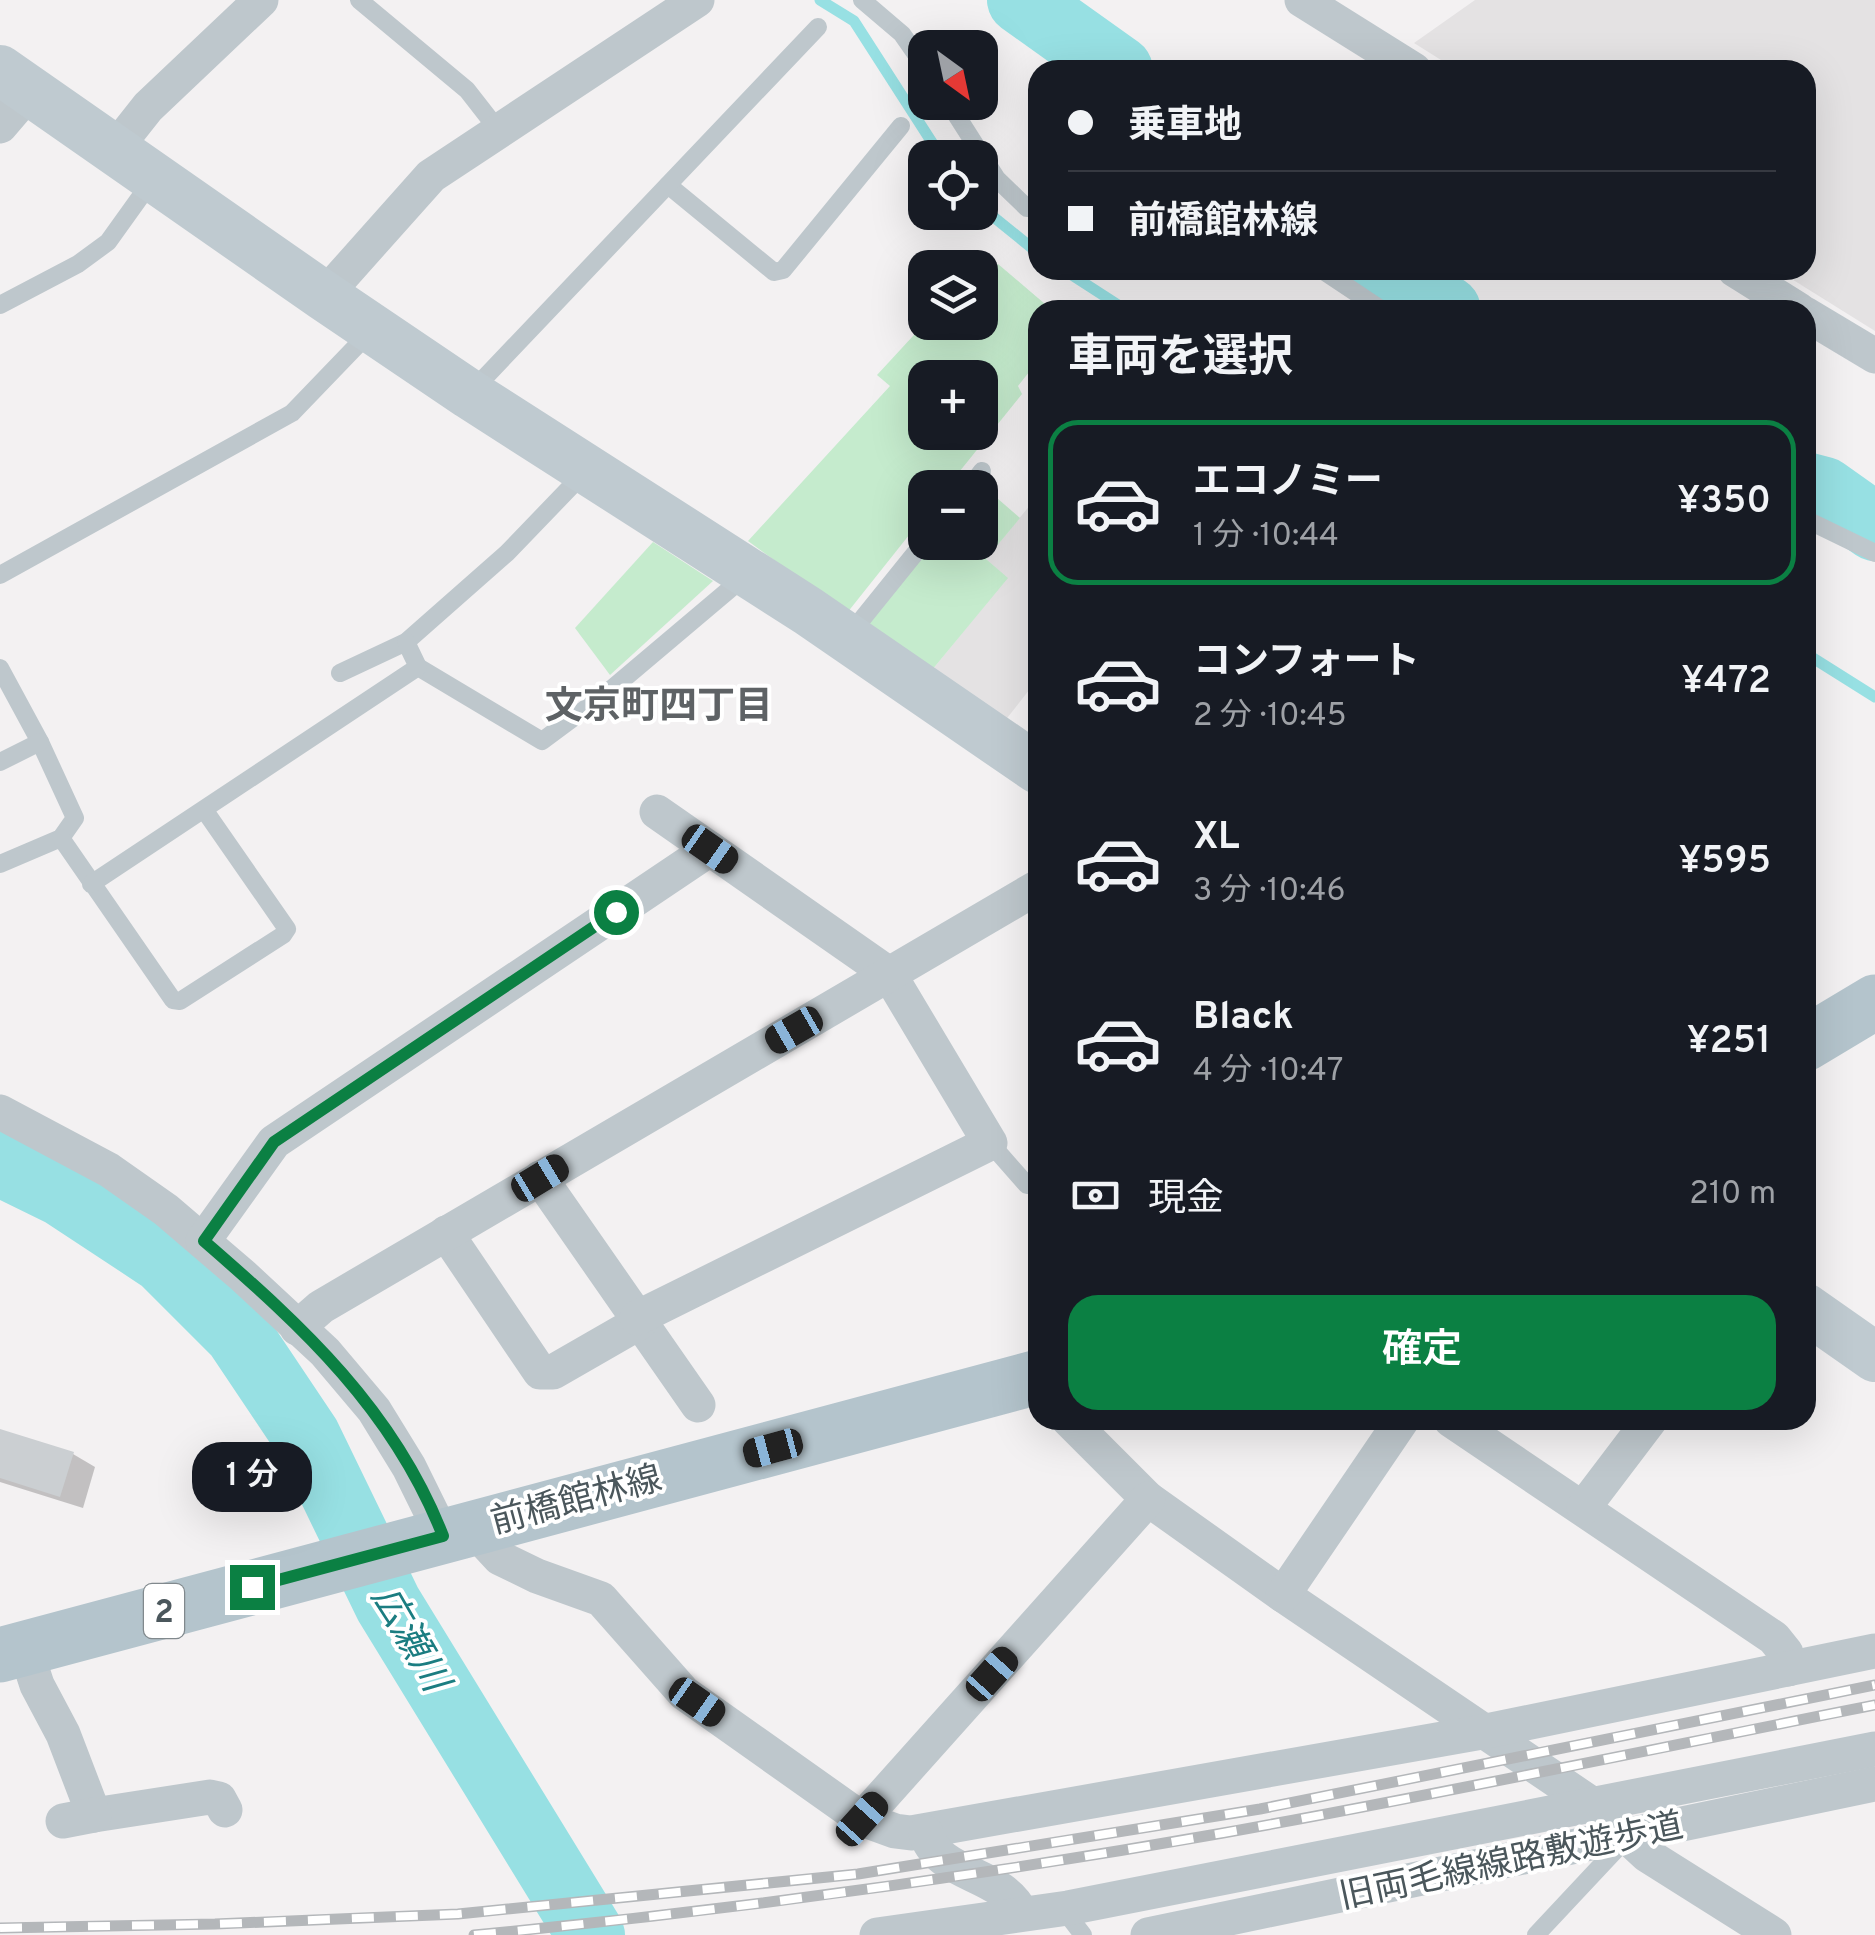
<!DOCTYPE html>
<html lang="ja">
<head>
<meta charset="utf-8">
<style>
  :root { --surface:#171b24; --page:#242831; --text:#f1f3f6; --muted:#9ea1a6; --line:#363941; --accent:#0b8043 }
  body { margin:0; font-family:Overpass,"Noto Sans JP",sans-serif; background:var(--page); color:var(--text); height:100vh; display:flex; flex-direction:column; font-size:38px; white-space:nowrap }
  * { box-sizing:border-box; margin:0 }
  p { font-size:32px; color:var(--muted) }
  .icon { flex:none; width:55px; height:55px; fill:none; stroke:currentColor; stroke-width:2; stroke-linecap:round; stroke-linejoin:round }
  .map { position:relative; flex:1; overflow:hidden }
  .details { position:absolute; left:1028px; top:300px; width:788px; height:1130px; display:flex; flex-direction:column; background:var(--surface); border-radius:30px; box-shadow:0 10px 40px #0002 }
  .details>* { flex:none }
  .top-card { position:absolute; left:1028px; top:60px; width:788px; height:220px; border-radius:30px; box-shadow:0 10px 40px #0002; display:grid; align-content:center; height:220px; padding:0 40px; background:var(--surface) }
  .needle { width:65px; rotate:147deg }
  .fabs { position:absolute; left:908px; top:30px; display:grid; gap:20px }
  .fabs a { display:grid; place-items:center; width:90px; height:90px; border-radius:20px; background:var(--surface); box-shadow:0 10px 40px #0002; font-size:50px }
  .end { position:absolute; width:45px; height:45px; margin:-22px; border:12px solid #0b8043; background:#fff; box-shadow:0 0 0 5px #fff }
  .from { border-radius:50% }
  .bubble { position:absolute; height:70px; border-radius:30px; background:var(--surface); box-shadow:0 10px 40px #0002; font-size:32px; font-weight:600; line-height:70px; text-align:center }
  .car { position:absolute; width:30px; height:60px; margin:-30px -15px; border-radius:12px; box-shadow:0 0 8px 2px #0007; background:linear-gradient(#222 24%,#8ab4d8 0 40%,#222 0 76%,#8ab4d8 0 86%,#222 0) }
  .top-card b { display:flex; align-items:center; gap:35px; height:95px; font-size:38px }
  .top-card b+b { border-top:2px solid var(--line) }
  .top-card i { width:25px; height:25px; background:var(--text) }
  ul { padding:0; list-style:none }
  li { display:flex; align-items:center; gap:30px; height:165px; margin:0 20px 15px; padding:0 20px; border:5px solid transparent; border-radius:30px }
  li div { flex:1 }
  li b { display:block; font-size:38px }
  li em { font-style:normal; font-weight:600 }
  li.current { border-color:var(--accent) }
  li>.icon { width:90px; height:90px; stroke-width:1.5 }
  h2 { padding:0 40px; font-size:45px; line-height:120px }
  .pay { display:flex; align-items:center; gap:25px; height:110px; padding:0 40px; font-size:38px }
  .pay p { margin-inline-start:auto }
  .action { display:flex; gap:20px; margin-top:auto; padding:20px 40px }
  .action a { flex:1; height:115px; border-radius:30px; background:var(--accent); color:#fff; font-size:40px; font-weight:600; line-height:115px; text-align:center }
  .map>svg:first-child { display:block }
  .education { fill:#e4e2e3 }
  .green { fill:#c5ebcd; fill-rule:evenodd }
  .shadow { fill:#0003 }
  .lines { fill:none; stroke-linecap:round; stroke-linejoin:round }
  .stream { stroke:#97e0e3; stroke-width:11 }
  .river { stroke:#97e0e3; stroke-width:68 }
  .building { fill:#cbcfd2 }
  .lane { stroke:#bec7cc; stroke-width:18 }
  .street { stroke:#bec7cc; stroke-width:35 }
  .secondary { stroke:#bfcad0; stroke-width:50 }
  .primary { stroke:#b4c4cc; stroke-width:55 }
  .rail-casing { stroke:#b4b7ba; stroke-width:11 }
  .rail { stroke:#fff; stroke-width:8; stroke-dasharray:22; stroke-linecap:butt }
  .route { stroke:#0b8043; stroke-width:12 }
  .labels { text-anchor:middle; stroke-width:8; stroke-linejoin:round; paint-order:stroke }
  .shield { fill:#fff; stroke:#81898d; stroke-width:2.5 }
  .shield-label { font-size:32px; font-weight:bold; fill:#4b575c }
  .street-label { font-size:35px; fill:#4b575c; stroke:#fff }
  .neighbourhood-label { font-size:38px; font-weight:bold; fill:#5e6265; stroke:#fff }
  .water-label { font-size:38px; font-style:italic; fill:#1b7d81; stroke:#fff }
</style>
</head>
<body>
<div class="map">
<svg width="1875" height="1935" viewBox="0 0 1875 1935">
  <rect width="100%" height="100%" fill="#f3f1f2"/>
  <g class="education">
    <polygon points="1475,0 1875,0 1875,331 1777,270 1805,270 1805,70 1457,70 1414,43"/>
    <polygon points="1037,502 1037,680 1004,722 932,670 1007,578 986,559 1031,504"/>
  </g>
  <g class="green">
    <path d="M998 264 1052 310H1038L1037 362 1018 386 1022 394 947 487 925 488V515L847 613 748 541 890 386 877 375 925 323 980 322V282ZM925 378H980V432H925Z"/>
    <polygon points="982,485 1020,518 986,559 1008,578 932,670 865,624 933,543 980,542"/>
    <polygon points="653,542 713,581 610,675 575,628"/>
  </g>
  <g class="shadow">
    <polygon points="1038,375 1038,391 1029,385"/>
    <polygon points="0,1432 73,1454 95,1467 83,1508 0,1482"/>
  </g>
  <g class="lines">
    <g class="stream">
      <polyline points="820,0 854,21 942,158"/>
      <polyline points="980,206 1038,253"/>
      <polyline points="1064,270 1126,310"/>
      <polyline points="1805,653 1875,697"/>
    </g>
    <g class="river">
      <polyline points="1021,0 1119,70"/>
      <polyline points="1384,270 1447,310"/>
      <polyline points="1805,486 1824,491 1875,527"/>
      <polyline points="0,1162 63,1193 163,1259 238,1334 307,1437 388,1604 591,1935"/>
    </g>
  </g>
  <polygon class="building" points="0,1429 74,1452 60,1497 0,1478"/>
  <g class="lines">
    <g class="lane">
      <polyline points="359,0 467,90 499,131"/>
      <polyline points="862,0 902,34 925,67"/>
      <polyline points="948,102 997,179 1027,208 1038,207"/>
      <polyline points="668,185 774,272 783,270 901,126"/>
      <polyline points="1322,270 1382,310"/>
      <polyline points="0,305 78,264 108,242 151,182"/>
      <polyline points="470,393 818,27"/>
      <polyline points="969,488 982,471"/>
      <polyline points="1805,519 1875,553"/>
      <polyline points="0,575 292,413 369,333"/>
      <polyline points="850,634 925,541"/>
      <polyline points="418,667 542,741 608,692 743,578"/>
      <polyline points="0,668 40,742 75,818 61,838 0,864"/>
      <polyline points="340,673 406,642 507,553 584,473"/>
      <polyline points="0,762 40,742"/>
      <polyline points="61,838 173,1000 180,1001 283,935 287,929 205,811"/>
      <polyline points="91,884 418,667 406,642"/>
      <polyline points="990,1143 1027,1185 1038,1183"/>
      <polyline points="1068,1908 1070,1918 1083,1935"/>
      <polyline points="1536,1935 1624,1841"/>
    </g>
    <g class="street">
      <polyline points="1302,0 1414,70"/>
      <polyline points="0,126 30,91"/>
      <polyline points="114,150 148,107 261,0"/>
      <polyline points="1735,270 1799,310"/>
      <polyline points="324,296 431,176 697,0"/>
      <polyline points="1805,314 1875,356"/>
      <polyline points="0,1112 109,1170 166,1210 242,1275 325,1352 374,1410 409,1467 443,1536"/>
      <polyline points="540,1178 698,1405"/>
      <polyline points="446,1233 540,1372 553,1372 640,1322"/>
      <polyline points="203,1241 274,1142 710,849"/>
      <polyline points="637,1318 990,1143 889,974 657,812"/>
      <polyline points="297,1328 321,1307 1038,887"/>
      <polyline points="1069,1420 1148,1499 1283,1595 1593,1805 1647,1855 1774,1935"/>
      <polyline points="1451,1420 1774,1638 1786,1653 1788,1669"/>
      <polyline points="1584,1507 1650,1420"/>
      <polyline points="480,1525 487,1544 500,1558 537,1576 601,1599 684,1693 862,1819 895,1831 911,1833 1482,1732 1875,1651"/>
      <polyline points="1283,1595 1402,1420"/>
      <polyline points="25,1648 37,1685 63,1734 94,1815 210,1797 219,1799 225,1810"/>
      <polyline points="862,1819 1148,1499"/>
      <polyline points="63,1821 94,1815"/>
      <path d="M926 1833C937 1876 1003 1872 1021 1913"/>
      <polyline points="877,1935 1068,1908 1875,1749"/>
      <polyline points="1148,1935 1875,1784"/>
    </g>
    <g class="secondary">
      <polyline points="0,70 324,296 469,394 808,611 1038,769"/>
      <polyline points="1805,1308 1875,1357"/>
    </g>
    <g class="primary">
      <polyline points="1805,1044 1875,1002"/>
      <polyline points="0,1655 1038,1377"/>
    </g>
    <defs>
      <g id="rail">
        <polyline points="0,1928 215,1924 458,1914 858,1874 1260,1809 1875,1685"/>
        <path d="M474 1935C725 1911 974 1877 1223 1833 1441 1794 1658 1748 1875 1705"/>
      </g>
    </defs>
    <use href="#rail" class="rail-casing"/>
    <use href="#rail" class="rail"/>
  </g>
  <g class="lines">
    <path class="route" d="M252 1587 443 1536C394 1410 303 1327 204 1241L274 1142 616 912"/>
  </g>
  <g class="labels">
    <rect class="shield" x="144" y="1584" width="40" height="54" rx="8"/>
    <g class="shield-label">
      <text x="164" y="1622">2</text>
    </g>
    <g class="street-label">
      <text transform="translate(576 1499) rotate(-15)" y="12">前橋館林線</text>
      <text transform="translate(1511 1860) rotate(-12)" y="12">旧両毛線線路敷遊歩道</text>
    </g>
    <g class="neighbourhood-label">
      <text x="659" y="718">文京町四丁目</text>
    </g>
    <g class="water-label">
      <text transform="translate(411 1638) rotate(60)" y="13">広瀬川</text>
    </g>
  </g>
</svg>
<div class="fabs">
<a><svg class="needle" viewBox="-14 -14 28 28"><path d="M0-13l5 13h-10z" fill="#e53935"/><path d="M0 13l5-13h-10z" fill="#9ea1a6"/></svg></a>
<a><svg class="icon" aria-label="locate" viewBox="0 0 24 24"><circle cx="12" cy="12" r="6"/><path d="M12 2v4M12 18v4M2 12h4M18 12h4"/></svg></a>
<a><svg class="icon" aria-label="layers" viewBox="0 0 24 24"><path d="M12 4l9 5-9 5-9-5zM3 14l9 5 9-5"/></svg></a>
<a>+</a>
<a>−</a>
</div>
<i class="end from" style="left:616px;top:912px"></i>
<i class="end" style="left:252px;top:1587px"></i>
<div class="bubble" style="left:192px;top:1442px;width:120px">1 分</div>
<i class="car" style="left:710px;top:849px;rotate:125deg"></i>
<i class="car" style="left:794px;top:1030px;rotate:240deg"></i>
<i class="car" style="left:540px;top:1178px;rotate:59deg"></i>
<i class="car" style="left:773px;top:1448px;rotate:255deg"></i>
<i class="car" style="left:992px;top:1674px;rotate:42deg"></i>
<i class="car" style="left:697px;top:1702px;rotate:125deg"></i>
<i class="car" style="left:862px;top:1819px;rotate:42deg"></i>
<div class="top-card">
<b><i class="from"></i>乗車地</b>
<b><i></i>前橋館林線</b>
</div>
<section class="details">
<h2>車両を選択</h2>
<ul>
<li class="current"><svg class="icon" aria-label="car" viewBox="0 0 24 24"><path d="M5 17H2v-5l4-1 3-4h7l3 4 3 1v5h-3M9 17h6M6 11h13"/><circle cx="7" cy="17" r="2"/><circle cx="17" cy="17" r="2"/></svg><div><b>エコノミー</b><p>1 分 · 10:44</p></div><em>¥350</em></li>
<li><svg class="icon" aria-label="car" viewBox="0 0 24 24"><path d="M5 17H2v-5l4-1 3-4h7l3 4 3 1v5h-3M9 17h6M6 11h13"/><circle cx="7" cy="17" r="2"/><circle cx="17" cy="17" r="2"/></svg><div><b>コンフォート</b><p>2 分 · 10:45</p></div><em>¥472</em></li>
<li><svg class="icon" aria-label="car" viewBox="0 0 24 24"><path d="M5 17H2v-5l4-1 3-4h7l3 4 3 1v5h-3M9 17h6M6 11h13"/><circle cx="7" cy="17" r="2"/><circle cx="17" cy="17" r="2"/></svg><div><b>XL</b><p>3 分 · 10:46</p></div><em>¥595</em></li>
<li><svg class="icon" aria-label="car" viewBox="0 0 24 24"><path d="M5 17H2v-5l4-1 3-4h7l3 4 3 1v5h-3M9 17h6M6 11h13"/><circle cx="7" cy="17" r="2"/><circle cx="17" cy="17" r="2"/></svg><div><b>Black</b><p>4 分 · 10:47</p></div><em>¥251</em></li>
</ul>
<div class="pay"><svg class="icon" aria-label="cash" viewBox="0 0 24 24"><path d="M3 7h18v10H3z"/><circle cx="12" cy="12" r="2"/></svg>現金<p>210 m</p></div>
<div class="action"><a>確定</a></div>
</section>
</div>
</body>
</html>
